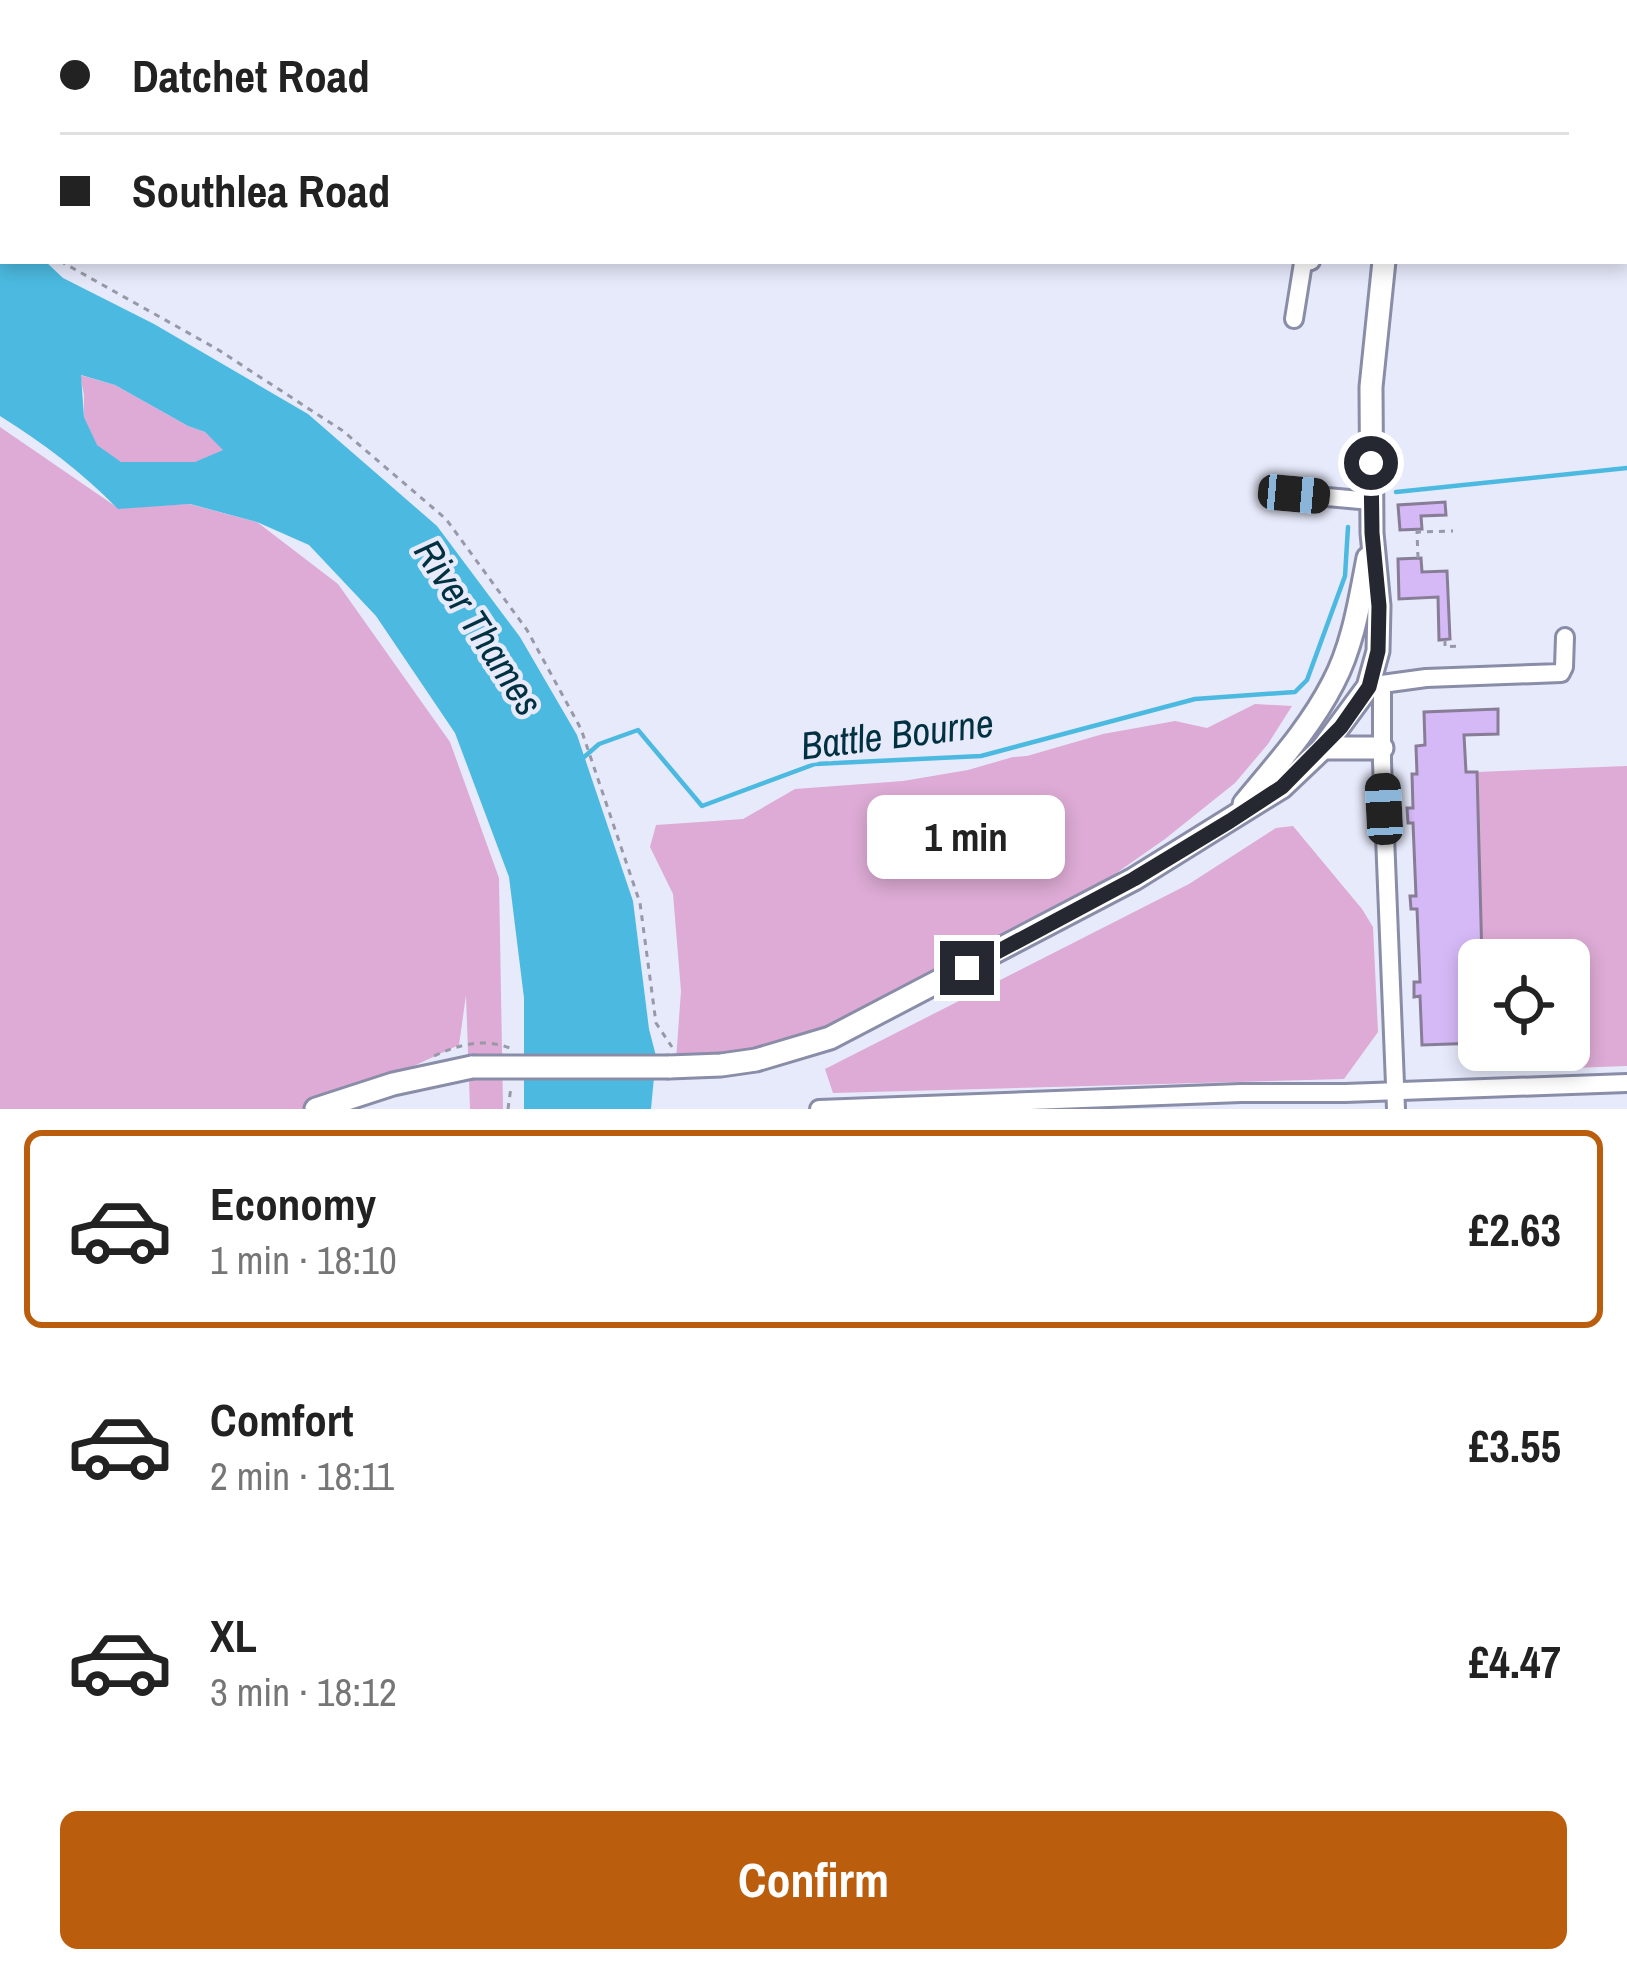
<!DOCTYPE html>
<html lang="en">
<head>
<meta charset="utf-8">
<style>
  :root { --surface:#fff; --page:#f6f6f6; --text:#222; --muted:#767676; --line:#e0e0e0; --accent:#ba5d0c }
  body { margin:0; font-family:"Archivo Narrow",sans-serif; background:var(--page); color:var(--text); height:100vh; display:flex; flex-direction:column; font-size:45px; white-space:nowrap }
  * { box-sizing:border-box; margin:0 }
  p { font-size:39px; color:var(--muted) }
  .icon { flex:none; width:66px; height:66px; fill:none; stroke:currentColor; stroke-width:2; stroke-linecap:round; stroke-linejoin:round }
  .map { position:relative; height:1109px; overflow:hidden }
  .drawer { display:flex; flex-direction:column; background:var(--surface); flex:1 }
  .drawer>* { flex:none }
  .top-card { position:absolute; left:0px; top:0px; width:1629px; height:264px; box-shadow:0 6px 18px #0003; display:grid; align-content:center; height:264px; padding:0 60px; background:var(--surface) }
  .buttons { position:absolute; left:1458px; top:939px; display:grid; gap:24px }
  .buttons a { display:grid; place-items:center; width:132px; height:132px; border-radius:18px; background:var(--surface); box-shadow:0 6px 18px #0003; font-size:60px }
  .end { position:absolute; width:54px; height:54px; margin:-27px; border:15px solid #252731; background:#fff; box-shadow:0 0 0 6px #fff }
  .from { border-radius:50% }
  .bubble { position:absolute; height:84px; border-radius:18px; background:var(--surface); box-shadow:0 6px 18px #0003; font-size:39px; font-weight:700; line-height:84px; text-align:center }
  .car { position:absolute; width:36px; height:72px; margin:-36px -18px; border-radius:15px; box-shadow:0 0 9px 3px #0007; background:linear-gradient(#222 24%,#8ab4d8 0 40%,#222 0 76%,#8ab4d8 0 86%,#222 0) }
  .top-card b { display:flex; align-items:center; gap:42px; height:114px; font-size:45px }
  .top-card b+b { border-top:3px solid var(--line) }
  .top-card i { width:30px; height:30px; background:var(--text) }
  ul { padding:21px 0 0; list-style:none }
  li { display:flex; align-items:center; gap:36px; height:198px; margin:0 24px 18px; padding:0 36px; border:6px solid transparent; border-radius:18px }
  li div { flex:1 }
  li b { display:block; font-size:45px }
  li em { font-style:normal; font-weight:700 }
  li.selected { border-color:var(--accent) }
  li>.icon { width:108px; height:108px; stroke-width:1.5 }
  .cta { display:flex; gap:24px; margin-top:auto; padding:24px 60px }
  .cta a { flex:1; height:138px; border-radius:18px; background:var(--accent); color:#fff; font-size:48px; font-weight:700; line-height:138px; text-align:center }
  .map>svg:first-child { display:block }
  .green { fill:#ddabd5 }
  .water { fill:#4cbae0; fill-rule:evenodd }
  .lines { fill:none; stroke-linecap:round; stroke-linejoin:round }
  .stream { stroke:#4cbae0; stroke-width:4.5 }
  .building { fill:#d5b9f7; stroke:#887d96; stroke-width:3 }
  .minor-casing { stroke:#898da7; stroke-width:22 }
  .major-casing { stroke:#898da7; stroke-width:27 }
  .path { stroke:#9799a7; stroke-width:3; stroke-dasharray:6 6; stroke-linecap:butt }
  .minor { stroke:#fff; stroke-width:16 }
  .major { stroke:#fff; stroke-width:21 }
  .major-bridge-casing { stroke:#898da7; stroke-width:27; stroke-linecap:butt }
  .major-bridge { stroke:#fff; stroke-width:21 }
  .route { stroke:#252731; stroke-width:15 }
  .labels { text-anchor:middle; stroke-width:9; stroke-linejoin:round; paint-order:stroke }
  .water-label { font-size:39px; font-style:italic; fill:#003141; stroke:#e7eafb }
</style>
</head>
<body>
<div class="map">
<svg width="1627" height="1109" viewBox="0 0 1627 1109">
  <rect width="100%" height="100%" fill="#e7eafb"/>
  <g class="green">
    <polygon points="80,375 115,385 188,426 205,432 224,450 196,462 120,462 96,445 84,417 84,395"/>
    <polygon points="0,427 118,508 189,504 257,522 338,584 450,742 499,878 503,1109 470,1109 466,995 459,1045 321,1109 0,1109"/>
    <polygon points="1255,704 1292,706 1268,744 1235,783 1165,839 1112,876 1034,922 896,995 809,1036 751,1053 676,1060 681,991 673,894 650,847 656,825 743,819 795,789 903,781 968,770 1013,757 1027,756 1103,734 1175,721 1207,728"/>
    <polygon points="1627,766 1627,1066 1486,1071 1486,1050 1569,1050 1569,960 1483,960 1477,772"/>
    <polygon points="1293,826 1362,909 1373,927 1378,1032 1344,1079 833,1093 825,1069 1189,884 1276,828"/>
  </g>
  <path class="water" d="M0 219 3 222V261H45L63 278 154 324 308 414 437 526 520 637 577 735 633 901 649 1029 656 1056 651 1109H524V998L509 877 455 733 376 616 309 545 257 522 190 504 118 509C82 472 43 443 0 416ZM81 375 115 385 188 426 205 432 223 450 195 462H121L97 445 84 417Z"/>
  <g class="lines">
    <g class="stream">
      <polyline points="1396,492 1627,468"/>
      <polyline points="583,758 599,744 638,730 702,806 815,764 981,756 1195,699 1295,692 1307,680 1345,576 1348,527"/>
    </g>
  </g>
  <g class="building">
    <polygon points="1445,502 1446,515 1421,516 1422,529 1400,530 1398,505"/>
    <polygon points="1421,558 1422,572 1447,571 1450,639 1439,640 1438,597 1399,599 1398,559"/>
    <polygon points="1498,709 1498,734 1464,735 1466,772 1477,772 1482,960 1479,960 1479,1043 1422,1045 1420,996 1414,997 1414,982 1420,982 1417,909 1411,909 1410,896 1416,896 1413,823 1408,823 1407,808 1413,808 1412,774 1417,774 1416,746 1425,745 1424,712"/>
  </g>
  <g class="lines">
    <defs>
      <g id="minor">
        <polyline points="1294,319 1303,263 1311,261"/>
        <polyline points="1294,494 1371,501"/>
        <polyline points="1382,684 1426,678 1561,673 1564,667 1565,637"/>
        <polyline points="1368,687 1382,684 1382,762 1396,1109"/>
        <polyline points="819,1109 1241,1093 1345,1093 1627,1083"/>
      </g>
      <g id="major">
        <polyline points="1402,3 1402,0"/>
        <polyline points="1603,3 1604,0"/>
        <polyline points="1626,17 1627,16"/>
        <polyline points="1323,748 1382,748"/>
        <path d="M1244 804C1276 765 1310 728 1333 683 1353 646 1360 599 1368 558"/>
        <polyline points="669,1067 721,1065 756,1060 830,1038 1134,879 1282,787 1323,748 1368,687 1378,651 1379,606 1372,533 1371,387 1384,261"/>
        <polyline points="316,1109 393,1084 472,1067"/>
      </g>
    </defs>
    <use href="#minor" class="minor-casing"/>
    <use href="#major" class="major-casing"/>
    <g class="path">
      <polyline points="0,201 3,204"/>
      <polyline points="60,261 217,349 343,431 446,519 527,630 581,729 640,903 656,1023 672,1047"/>
      <polyline points="1418,558 1417,532 1453,531"/>
      <polyline points="1445,640 1445,647 1458,646"/>
      <path d="M434 1056C460 1044 484 1038 510 1048"/>
      <polyline points="508,1109 511,1087"/>
    </g>
    <use href="#minor" class="minor"/>
    <use href="#major" class="major"/>
    <defs>
      <polyline id="major-bridge" points="472,1067 669,1067"/>
    </defs>
    <use href="#major-bridge" class="major-bridge-casing"/>
    <use href="#major-bridge" class="major-bridge"/>
  </g>
  <g class="lines">
    <polyline class="route" points="967,968 1134,879 1230,821 1282,787 1341,727 1369,687 1378,651 1379,606 1372,533 1371,463"/>
  </g>
  <g class="labels">
    <g class="water-label">
      <text transform="translate(479 627) rotate(57)" y="14">River Thames</text>
      <text transform="translate(897 734) rotate(-7)" y="14">Battle Bourne</text>
    </g>
  </g>
</svg>
<div class="buttons">
<a><svg class="icon" aria-label="locate" viewBox="0 0 24 24"><circle cx="12" cy="12" r="6"/><path d="M12 2v4M12 18v4M2 12h4M18 12h4"/></svg></a>
</div>
<i class="end from" style="left:1371px;top:463px"></i>
<i class="end" style="left:967px;top:968px"></i>
<div class="bubble" style="left:867px;top:795px;width:198px">1 min</div>
<i class="car" style="left:1294px;top:494px;rotate:95deg"></i>
<i class="car" style="left:1384px;top:809px;rotate:357deg"></i>
<div class="top-card">
<b><i class="from"></i>Datchet Road</b>
<b><i></i>Southlea Road</b>
</div>
</div>
<section class="drawer">
<ul>
<li class="selected"><svg class="icon" aria-label="car" viewBox="0 0 24 24"><path d="M5 17H2v-5l4-1 3-4h7l3 4 3 1v5h-3M9 17h6M6 11h13"/><circle cx="7" cy="17" r="2"/><circle cx="17" cy="17" r="2"/></svg><div><b>Economy</b><p>1 min · 18:10</p></div><em>£2.63</em></li>
<li><svg class="icon" aria-label="car" viewBox="0 0 24 24"><path d="M5 17H2v-5l4-1 3-4h7l3 4 3 1v5h-3M9 17h6M6 11h13"/><circle cx="7" cy="17" r="2"/><circle cx="17" cy="17" r="2"/></svg><div><b>Comfort</b><p>2 min · 18:11</p></div><em>£3.55</em></li>
<li><svg class="icon" aria-label="car" viewBox="0 0 24 24"><path d="M5 17H2v-5l4-1 3-4h7l3 4 3 1v5h-3M9 17h6M6 11h13"/><circle cx="7" cy="17" r="2"/><circle cx="17" cy="17" r="2"/></svg><div><b>XL</b><p>3 min · 18:12</p></div><em>£4.47</em></li>
</ul>
<div class="cta"><a>Confirm</a></div>
</section>
</body>
</html>
